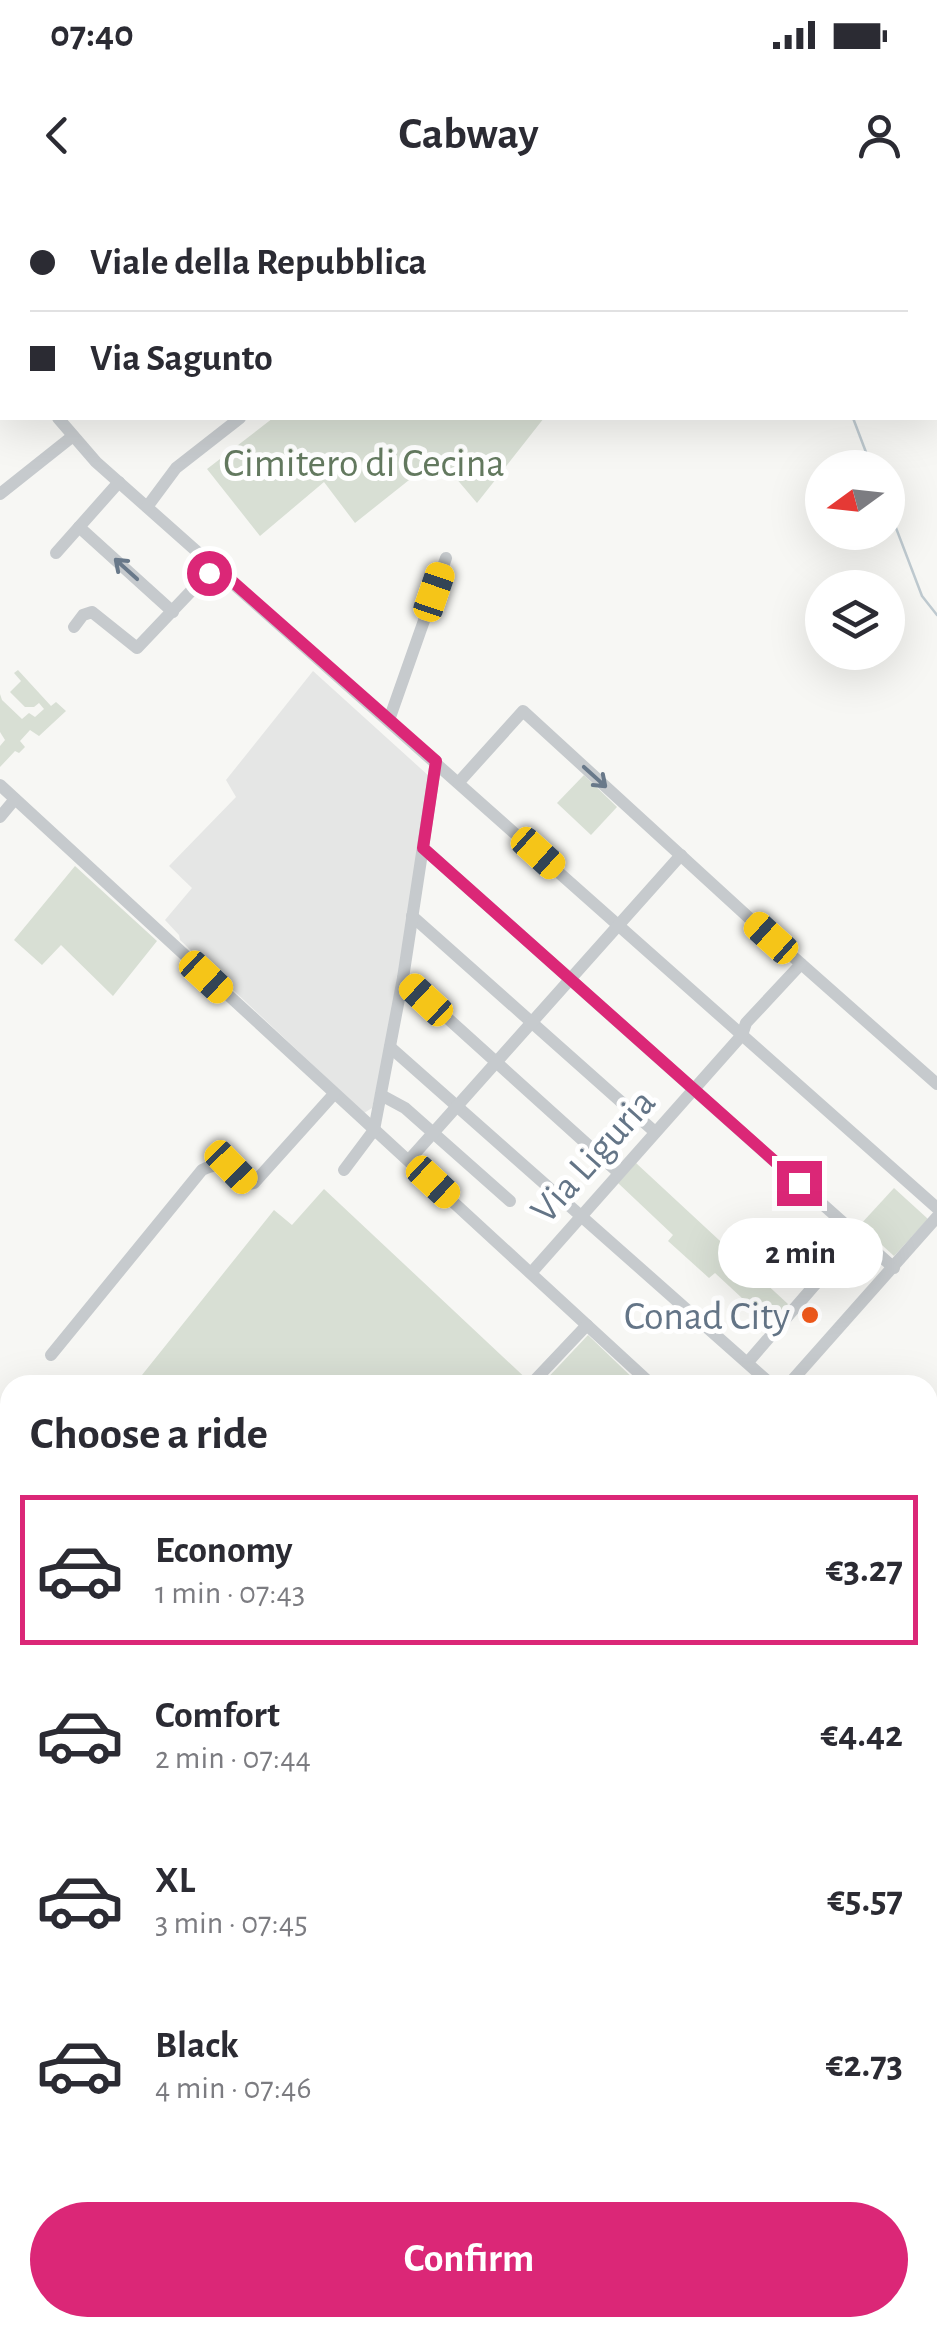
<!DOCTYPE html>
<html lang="en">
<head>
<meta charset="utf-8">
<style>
  :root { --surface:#fff; --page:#f7f7f7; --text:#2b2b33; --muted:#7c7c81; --line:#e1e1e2; --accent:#db2777 }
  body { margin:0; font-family:"Alegreya Sans",sans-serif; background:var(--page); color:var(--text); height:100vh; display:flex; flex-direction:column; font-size:38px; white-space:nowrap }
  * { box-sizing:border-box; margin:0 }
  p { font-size:32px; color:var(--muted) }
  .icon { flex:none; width:55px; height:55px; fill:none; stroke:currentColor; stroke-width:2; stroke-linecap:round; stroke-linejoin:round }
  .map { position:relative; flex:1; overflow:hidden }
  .details { position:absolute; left:0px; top:1175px; width:938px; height:962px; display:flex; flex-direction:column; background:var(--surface); border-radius:30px 30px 0 0; box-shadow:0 10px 40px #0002 }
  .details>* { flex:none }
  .banner { position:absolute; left:0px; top:0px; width:938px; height:220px; box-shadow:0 10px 40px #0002; display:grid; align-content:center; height:220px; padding:0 30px; background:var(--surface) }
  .needle { width:65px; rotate:255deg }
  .tools { position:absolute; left:805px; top:250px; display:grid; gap:20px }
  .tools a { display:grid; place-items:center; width:100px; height:100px; border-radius:50%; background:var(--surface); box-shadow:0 10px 40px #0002; font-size:50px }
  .end { position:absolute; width:45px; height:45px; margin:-22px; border:12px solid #db2777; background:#fff; box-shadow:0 0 0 5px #fff }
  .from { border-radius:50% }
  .bubble { position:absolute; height:70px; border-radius:35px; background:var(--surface); box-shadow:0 10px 40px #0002; font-size:32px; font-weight:600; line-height:70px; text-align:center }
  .car { position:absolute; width:30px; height:60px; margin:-30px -15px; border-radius:12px; box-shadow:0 0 8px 2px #0007; background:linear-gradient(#f5c518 24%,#345 0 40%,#f5c518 0 76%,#345 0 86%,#f5c518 0) }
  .banner b { display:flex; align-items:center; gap:35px; height:95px; font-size:38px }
  .banner b+b { border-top:2px solid var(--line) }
  .banner i { width:25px; height:25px; background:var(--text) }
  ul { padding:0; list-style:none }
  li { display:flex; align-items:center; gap:30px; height:150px; margin:0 20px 15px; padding:0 10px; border:5px solid transparent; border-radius:0px }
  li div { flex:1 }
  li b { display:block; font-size:38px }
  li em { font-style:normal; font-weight:600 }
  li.current { border-color:var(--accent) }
  li>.icon { width:90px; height:90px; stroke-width:1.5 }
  h2 { padding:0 30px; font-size:45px; line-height:120px }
  .action { display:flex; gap:20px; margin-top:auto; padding:20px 30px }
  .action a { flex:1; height:115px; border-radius:60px; background:var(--accent); color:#fff; font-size:40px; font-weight:600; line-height:115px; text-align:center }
  .status { display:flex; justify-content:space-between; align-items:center; height:70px; padding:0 50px; background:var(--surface); direction:ltr }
  .status svg { height:28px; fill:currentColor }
  header { display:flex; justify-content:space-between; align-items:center; height:130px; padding:0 30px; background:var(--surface); font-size:45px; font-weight:600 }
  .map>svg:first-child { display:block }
  .built { fill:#e5e6e5 }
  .green { fill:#d8dfd4 }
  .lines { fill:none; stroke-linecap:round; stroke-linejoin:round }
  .stream { stroke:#bfcad0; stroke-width:2.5 }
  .minor { stroke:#c6cacd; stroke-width:12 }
  .rail-casing { stroke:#a6acb2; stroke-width:6 }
  .rail { stroke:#fff; stroke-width:2.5; stroke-dasharray:8; stroke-linecap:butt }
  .oneway { stroke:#69798a }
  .route { stroke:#db2777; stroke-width:12 }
  .poi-dot { fill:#f0591b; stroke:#fff; stroke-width:4 }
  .labels { text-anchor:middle; stroke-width:10; stroke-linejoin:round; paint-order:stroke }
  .park-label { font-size:40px; fill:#63795f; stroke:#fff }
  .street-label { font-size:40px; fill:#647587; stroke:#fff }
  .poi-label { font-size:40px; fill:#647587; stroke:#fff; text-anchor:end }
</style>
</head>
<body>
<div class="status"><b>07:40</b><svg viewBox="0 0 49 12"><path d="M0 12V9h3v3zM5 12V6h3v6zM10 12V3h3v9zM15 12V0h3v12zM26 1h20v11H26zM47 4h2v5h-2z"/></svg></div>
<header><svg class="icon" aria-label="back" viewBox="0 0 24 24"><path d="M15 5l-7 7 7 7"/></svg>Cabway<svg class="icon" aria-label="person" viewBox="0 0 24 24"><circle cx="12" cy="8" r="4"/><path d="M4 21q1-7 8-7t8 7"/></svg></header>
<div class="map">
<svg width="937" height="2137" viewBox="0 0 937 2137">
  <rect width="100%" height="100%" fill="#f7f7f4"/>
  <polygon class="built" points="313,471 430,577 388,837 372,908 364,913 180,740 179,735 165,720 192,688 169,666 236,597 226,580"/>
  <g class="green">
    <polygon points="273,218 544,218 477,303 438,257 355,323 324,282 260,336 207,269"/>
    <polygon points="18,470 51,506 56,502 66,511 39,536 30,530 20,541 25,547 19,553 15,551 0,567 0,546 5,540 0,532 0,494 2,500 22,519 29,513 35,517 44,509 39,503 34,507 25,507 10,492 21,481 14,473"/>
    <polygon points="584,575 617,607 591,635 557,603"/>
    <polygon points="75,666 157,741 113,796 61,745 42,765 14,740"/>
    <polygon points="636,963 788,1104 770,1124 715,1073 709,1078 668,1041 673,1035 618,983"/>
    <polygon points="894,988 928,1019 894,1056 860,1025"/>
    <polygon points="324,989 533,1185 134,1185 274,1010 292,1025"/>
    <polygon points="588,1135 640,1185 541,1185"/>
  </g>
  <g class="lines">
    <g class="stream">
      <polyline points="683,0 684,2"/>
      <polyline points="819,2 821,0"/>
      <polyline points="935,158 937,157"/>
      <polyline points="853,218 872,268"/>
      <polyline points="888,307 922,396 937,415"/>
    </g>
    <g class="minor">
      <polyline points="796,0 796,2"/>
      <polyline points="0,150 2,153"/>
      <polyline points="0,189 2,188"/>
      <polyline points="58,218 96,262 937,1008"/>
      <polyline points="0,294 73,236"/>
      <polyline points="147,307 176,268 240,218"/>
      <polyline points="79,327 173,412"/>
      <polyline points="56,353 119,282"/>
      <polyline points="74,427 83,415 92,412 137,448 215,366"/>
      <polyline points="389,520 446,358"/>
      <polyline points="459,582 523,511 747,716 937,884"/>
      <polyline points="0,585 652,1185"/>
      <polyline points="0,617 15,599"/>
      <polyline points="423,648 894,1068"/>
      <polyline points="412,716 655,932"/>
      <polyline points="403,778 619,973"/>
      <polyline points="390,847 772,1185"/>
      <polyline points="381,895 405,908 510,1001"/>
      <polyline points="409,960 681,655"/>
      <polyline points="344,970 374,930 403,778 436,561"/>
      <polyline points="531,1073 742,835 746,823 801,764"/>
      <path d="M51 1155 202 970C222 959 233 969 248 984L254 983 334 894"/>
      <polyline points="748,1162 858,1035"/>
      <polyline points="535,1180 587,1125"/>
      <polyline points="788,1185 937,1017"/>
      <polyline points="928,1439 937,1448"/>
    </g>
    <defs>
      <g id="rail">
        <polyline points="73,2 76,0"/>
        <polyline points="0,72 2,70"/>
      </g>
    </defs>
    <use href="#rail" class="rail-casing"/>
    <use href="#rail" class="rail"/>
  </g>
  <defs><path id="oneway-shaft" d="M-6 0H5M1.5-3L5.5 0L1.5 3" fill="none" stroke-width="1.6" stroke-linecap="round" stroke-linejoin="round" transform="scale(2.5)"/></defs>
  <g class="oneway">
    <use href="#oneway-shaft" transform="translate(126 369) rotate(-138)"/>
    <use href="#oneway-shaft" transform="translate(595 577) rotate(42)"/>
  </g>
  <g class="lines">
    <polyline class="route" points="209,373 215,366 436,561 423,648 799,983"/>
  </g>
  <circle class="poi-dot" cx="810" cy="1115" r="10"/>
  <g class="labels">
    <g class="park-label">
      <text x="364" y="276">Cimitero di Cecina</text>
    </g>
    <g class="street-label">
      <text transform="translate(592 955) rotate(-48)" y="14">Via Liguria</text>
    </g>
    <g class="poi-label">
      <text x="790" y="1129">Conad City</text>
    </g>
  </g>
</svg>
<div class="tools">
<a><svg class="needle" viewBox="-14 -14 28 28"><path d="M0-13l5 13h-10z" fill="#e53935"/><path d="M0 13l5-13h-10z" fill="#7c7c81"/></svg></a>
<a><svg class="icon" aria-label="layers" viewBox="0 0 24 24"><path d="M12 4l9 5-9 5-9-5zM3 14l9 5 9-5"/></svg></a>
</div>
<i class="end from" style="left:209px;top:373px"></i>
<i class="end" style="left:799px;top:983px"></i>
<div class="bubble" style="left:718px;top:1018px;width:165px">2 min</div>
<i class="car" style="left:434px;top:392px;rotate:19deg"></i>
<i class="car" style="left:538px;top:653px;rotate:132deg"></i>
<i class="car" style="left:771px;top:738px;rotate:312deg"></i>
<i class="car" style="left:206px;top:777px;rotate:133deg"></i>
<i class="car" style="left:426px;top:800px;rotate:313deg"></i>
<i class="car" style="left:231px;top:967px;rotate:136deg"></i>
<i class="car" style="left:433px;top:982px;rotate:133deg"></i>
<div class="banner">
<b><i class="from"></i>Viale della Repubblica</b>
<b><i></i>Via Sagunto</b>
</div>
<section class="details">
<h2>Choose a ride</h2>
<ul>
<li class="current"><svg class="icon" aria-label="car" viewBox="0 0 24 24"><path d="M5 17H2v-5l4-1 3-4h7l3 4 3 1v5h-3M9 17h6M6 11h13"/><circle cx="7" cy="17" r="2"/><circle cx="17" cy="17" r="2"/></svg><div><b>Economy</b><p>1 min · 07:43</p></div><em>€3.27</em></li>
<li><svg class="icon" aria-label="car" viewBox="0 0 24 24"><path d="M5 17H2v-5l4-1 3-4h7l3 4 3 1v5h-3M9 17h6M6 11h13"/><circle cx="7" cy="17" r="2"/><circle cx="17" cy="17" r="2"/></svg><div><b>Comfort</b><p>2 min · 07:44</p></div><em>€4.42</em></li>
<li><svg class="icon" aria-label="car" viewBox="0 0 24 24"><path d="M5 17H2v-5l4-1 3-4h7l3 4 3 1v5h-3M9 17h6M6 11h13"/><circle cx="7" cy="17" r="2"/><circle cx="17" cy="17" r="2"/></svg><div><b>XL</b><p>3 min · 07:45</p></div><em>€5.57</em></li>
<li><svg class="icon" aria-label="car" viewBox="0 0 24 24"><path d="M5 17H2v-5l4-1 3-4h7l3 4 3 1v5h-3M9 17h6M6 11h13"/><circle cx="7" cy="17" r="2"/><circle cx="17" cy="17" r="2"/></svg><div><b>Black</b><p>4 min · 07:46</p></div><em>€2.73</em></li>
</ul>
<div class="action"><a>Confirm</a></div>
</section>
</div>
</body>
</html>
